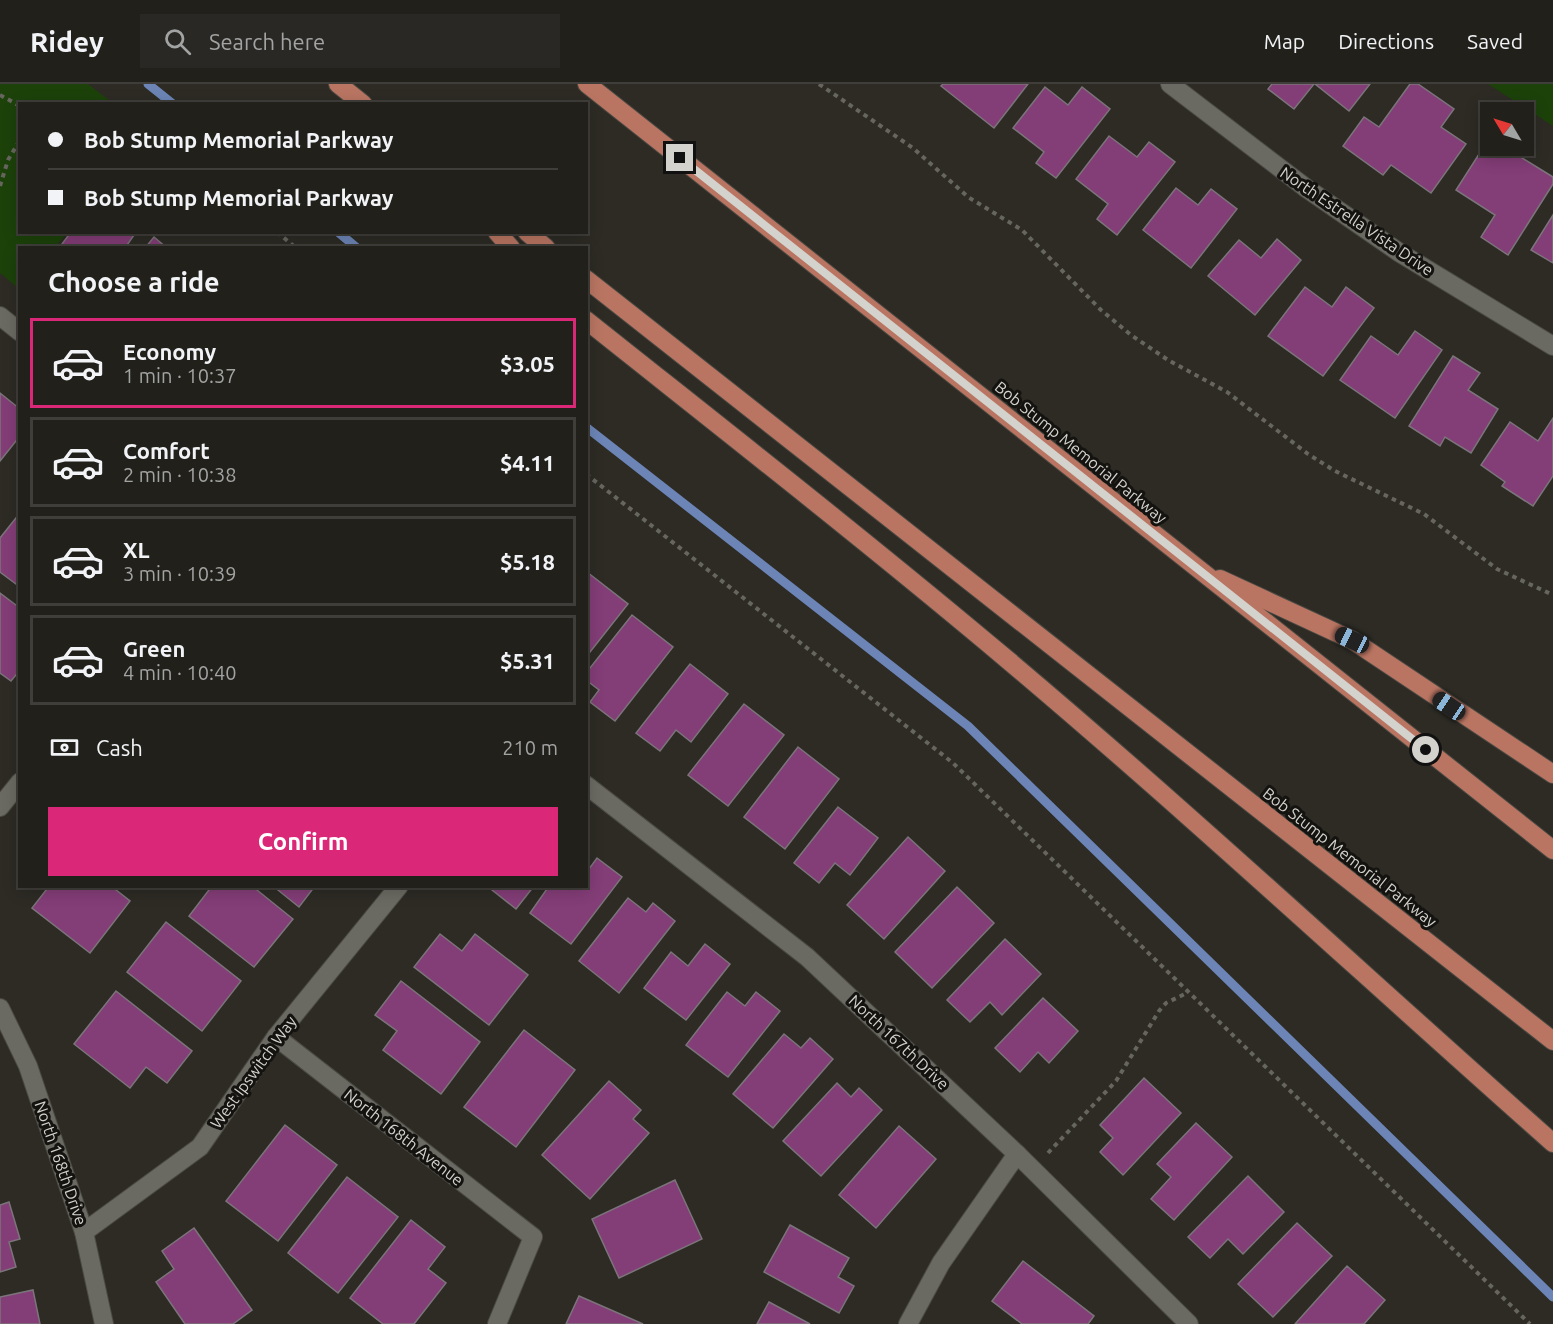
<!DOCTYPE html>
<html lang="en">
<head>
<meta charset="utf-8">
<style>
  :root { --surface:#22201b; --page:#2a2824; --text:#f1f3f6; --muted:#a2a3a3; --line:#3f3e3a; --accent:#db2777 }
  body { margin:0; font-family:Ubuntu,sans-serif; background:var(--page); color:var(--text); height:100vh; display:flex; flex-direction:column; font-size:22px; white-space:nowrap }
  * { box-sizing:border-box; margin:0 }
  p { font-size:20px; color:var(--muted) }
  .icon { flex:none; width:33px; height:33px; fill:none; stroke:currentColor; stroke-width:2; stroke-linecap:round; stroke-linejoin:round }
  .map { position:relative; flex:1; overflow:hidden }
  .drawer { position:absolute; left:18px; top:162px; width:570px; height:642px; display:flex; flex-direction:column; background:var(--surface); border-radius:0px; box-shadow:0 3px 15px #0003,0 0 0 2px var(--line) }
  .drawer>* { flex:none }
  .hud { position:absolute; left:18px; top:18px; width:570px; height:132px; border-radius:0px; box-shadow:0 3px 15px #0003,0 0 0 2px var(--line); display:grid; align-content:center; height:132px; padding:0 30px; background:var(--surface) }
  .needle { width:39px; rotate:308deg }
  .controls { position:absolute; left:1480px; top:18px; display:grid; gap:12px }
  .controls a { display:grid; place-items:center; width:54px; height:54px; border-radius:0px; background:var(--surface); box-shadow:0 3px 15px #0003,0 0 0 2px var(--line); font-size:30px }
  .end { position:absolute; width:27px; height:27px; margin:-14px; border:8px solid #d3d2cd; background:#111; box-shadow:0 0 0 3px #111 }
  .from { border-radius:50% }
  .car { position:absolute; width:18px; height:36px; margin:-18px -9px; border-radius:8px; box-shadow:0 0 4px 2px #0007; background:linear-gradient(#222 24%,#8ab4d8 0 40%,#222 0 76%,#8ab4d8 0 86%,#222 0) }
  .hud b { display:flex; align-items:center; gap:21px; height:57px; font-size:22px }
  .hud b+b { border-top:2px solid var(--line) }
  .hud i { width:15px; height:15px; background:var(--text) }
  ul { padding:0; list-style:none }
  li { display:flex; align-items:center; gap:18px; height:90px; margin:0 12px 9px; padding:0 18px; border:3px solid var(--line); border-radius:0px }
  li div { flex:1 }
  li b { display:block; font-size:22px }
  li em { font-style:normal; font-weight:700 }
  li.selected { border-color:var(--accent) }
  li>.icon { width:54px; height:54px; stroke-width:1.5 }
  h2 { padding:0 30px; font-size:27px; line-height:72px }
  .pay { display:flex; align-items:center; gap:15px; height:66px; padding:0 30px; font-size:22px }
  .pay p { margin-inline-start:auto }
  .primary-button { display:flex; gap:12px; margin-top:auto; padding:12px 30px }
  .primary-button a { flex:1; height:69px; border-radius:0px; background:var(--accent); color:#fff; font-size:24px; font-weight:700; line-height:69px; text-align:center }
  header { display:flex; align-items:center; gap:36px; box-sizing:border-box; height:84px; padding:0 30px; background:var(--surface); border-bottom:2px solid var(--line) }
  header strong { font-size:28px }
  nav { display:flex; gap:33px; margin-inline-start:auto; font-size:21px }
  .search { width:420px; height:54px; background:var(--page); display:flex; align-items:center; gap:15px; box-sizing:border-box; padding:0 21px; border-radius:0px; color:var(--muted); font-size:22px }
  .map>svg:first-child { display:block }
  .green { fill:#1c420a }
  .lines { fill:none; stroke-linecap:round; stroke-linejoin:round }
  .stream { stroke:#6c85b6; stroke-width:9 }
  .building { fill:#833d77; stroke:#7b747a; stroke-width:1.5 }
  .street-casing { stroke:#4a4943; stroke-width:20 }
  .highway-casing { stroke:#4a4943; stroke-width:20 }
  .path { stroke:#66655e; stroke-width:4; stroke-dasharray:4.5 4.5; stroke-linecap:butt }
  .street { stroke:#6b6a62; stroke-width:18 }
  .highway { stroke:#b97562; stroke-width:18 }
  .route { stroke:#d3d2cd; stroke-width:8 }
  .labels { text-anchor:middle; stroke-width:6; stroke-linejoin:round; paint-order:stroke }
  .street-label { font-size:16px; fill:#d3d2cd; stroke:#141310 }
</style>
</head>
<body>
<header>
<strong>Ridey</strong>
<div class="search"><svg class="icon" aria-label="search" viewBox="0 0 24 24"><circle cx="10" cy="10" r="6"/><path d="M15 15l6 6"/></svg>Search here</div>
<nav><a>Map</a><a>Directions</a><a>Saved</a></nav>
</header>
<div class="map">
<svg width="1553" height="1240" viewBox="0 0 1553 1240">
  <rect width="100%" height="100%" fill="#2d2b24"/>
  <g class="green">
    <polygon points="0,0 88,0 113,19 20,20 20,148 67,149 55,163 20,164 18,204 0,189"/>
    <polygon points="1488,0 1553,0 1553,42"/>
  </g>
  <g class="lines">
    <g class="stream">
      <polyline points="148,0 173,20"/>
      <polyline points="338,148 357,164"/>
      <polyline points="586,343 968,642 1553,1213"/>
    </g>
  </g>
  <g class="building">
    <polygon points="943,0 1028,0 994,44 941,2"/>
    <polygon points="1272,0 1314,0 1294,25 1268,5"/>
    <polygon points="1315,0 1370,0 1349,27"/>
    <polygon points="1410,0 1418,0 1454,25 1441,43 1466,60 1431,109 1391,81 1383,91 1343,62 1364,33 1379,43"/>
    <polygon points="1045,3 1068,21 1082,3 1110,25 1056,94 1036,79 1044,68 1013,44"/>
    <polygon points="1109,52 1137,73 1149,58 1175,78 1117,151 1097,135 1108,120 1076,95"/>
    <polygon points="1490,53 1491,62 1503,62 1553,93 1553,100 1508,171 1481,153 1495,131 1456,106"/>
    <polygon points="1176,104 1198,121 1211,105 1237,125 1191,184 1143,146"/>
    <polygon points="1553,131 1553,179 1531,166"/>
    <polygon points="71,148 131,148 134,151 125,164 59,164"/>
    <polygon points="154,153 167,164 145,164"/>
    <polygon points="1277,155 1301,176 1255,231 1208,192 1239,156 1261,174"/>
    <polygon points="1305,203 1332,223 1346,203 1374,224 1323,292 1268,252"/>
    <polygon points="1415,247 1442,266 1395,334 1340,296 1371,252 1398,271"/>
    <polygon points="1453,272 1480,289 1468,306 1498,325 1471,369 1445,353 1440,362 1409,342"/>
    <polygon points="0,309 20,325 20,352 0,377"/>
    <polygon points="1553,334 1553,392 1533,422 1502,402 1505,398 1481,381 1510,338 1538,357"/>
    <polygon points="20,429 20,503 0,488 0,454"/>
    <polygon points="587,488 628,520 586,573 586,489"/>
    <polygon points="0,509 20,524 20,586 11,597 0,589"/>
    <polygon points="632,531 673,563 615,637 590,618 599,606 586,596 586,589"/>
    <polygon points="690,580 728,610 691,658 676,646 660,667 636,649"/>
    <polygon points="744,620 784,651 728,722 688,691"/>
    <polygon points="798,663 839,695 785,765 744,733"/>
    <polygon points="838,723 878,754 850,791 835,779 819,799 794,779"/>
    <polygon points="908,753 945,787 884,855 847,821"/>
    <polygon points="597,774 622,793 571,860 530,829 549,802 586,802 586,789"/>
    <polygon points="43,802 111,802 130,817 90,869 32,824 47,805"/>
    <polygon points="212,802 252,802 293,835 254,883 189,832"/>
    <polygon points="273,802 315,802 299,823"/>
    <polygon points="487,802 534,802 516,825"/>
    <polygon points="957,803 994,839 932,904 895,868"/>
    <polygon points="628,814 646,828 653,819 675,837 619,909 579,877"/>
    <polygon points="166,838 241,897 202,947 127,888"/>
    <polygon points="440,850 462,867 475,850 528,891 489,941 414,883"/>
    <polygon points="1005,855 1041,890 1002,931 990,918 970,938 947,916"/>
    <polygon points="705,860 730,880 686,936 644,904 671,868 688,882"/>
    <polygon points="401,897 480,958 441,1010 383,966 397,947 375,931"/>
    <polygon points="116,907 192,967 167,999 146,983 130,1004 74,960"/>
    <polygon points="727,908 745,922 756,908 780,927 728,993 686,961"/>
    <polygon points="1043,914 1078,947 1049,979 1038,968 1020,988 995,964"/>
    <polygon points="524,946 575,986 516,1063 464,1023"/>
    <polygon points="784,950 801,964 810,954 833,975 773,1044 733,1010"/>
    <polygon points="1144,994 1181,1029 1123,1091 1100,1068 1113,1054 1100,1041"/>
    <polygon points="609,997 641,1026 633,1035 649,1049 590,1115 542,1071"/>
    <polygon points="837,999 851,1013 859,1004 882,1026 821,1092 783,1057"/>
    <polygon points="1196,1039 1232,1073 1174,1136 1151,1115 1171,1093 1157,1080"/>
    <polygon points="285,1041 337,1081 278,1157 226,1117"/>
    <polygon points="899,1042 936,1075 876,1144 839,1111"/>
    <polygon points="1248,1092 1284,1128 1243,1170 1228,1155 1210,1174 1188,1153"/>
    <polygon points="347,1093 398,1133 338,1209 288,1169"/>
    <polygon points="675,1096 702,1155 619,1194 592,1135"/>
    <polygon points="9,1118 20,1155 9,1158 16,1183 0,1188 0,1121"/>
    <polygon points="411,1136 445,1163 428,1185 446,1199 414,1240 383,1240 350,1214"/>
    <polygon points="1297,1139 1332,1172 1273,1233 1238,1200"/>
    <polygon points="790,1141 849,1174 838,1193 854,1202 839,1229 764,1188"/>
    <polygon points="194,1144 252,1226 233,1240 185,1240 156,1198 174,1185 162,1167"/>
    <polygon points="1023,1177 1094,1232 1088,1240 1022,1240 992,1217"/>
    <polygon points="1347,1182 1385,1216 1364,1240 1295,1240"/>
    <polygon points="33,1206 40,1240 0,1240 0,1213"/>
    <polygon points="579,1212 643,1240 566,1240"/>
    <polygon points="769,1218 810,1240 757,1240"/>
  </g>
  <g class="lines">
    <defs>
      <g id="street">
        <polyline points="1170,0 1306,104 1400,169 1553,262"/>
        <polyline points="0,232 20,248"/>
        <polyline points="586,701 807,873 1017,1070 1189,1240"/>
        <polyline points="0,723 20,698"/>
        <polyline points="0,924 28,982 84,1148 104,1240"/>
        <polyline points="276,953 533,1153 497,1240"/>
        <polyline points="84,1148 200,1063 276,953 399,802"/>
        <polyline points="908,1240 941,1179 1017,1070"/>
      </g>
      <g id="highway">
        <polyline points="338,0 363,20"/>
        <polyline points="587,0 1553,766"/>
        <polyline points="497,148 511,164"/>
        <polyline points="527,148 546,164"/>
        <polyline points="586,195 1553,957"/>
        <path d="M586 236C728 349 870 460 1009 577 1194 733 1371 898 1553 1059"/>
        <polyline points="1220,495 1352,556 1553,690"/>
      </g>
    </defs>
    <use href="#street" class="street-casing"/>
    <use href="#highway" class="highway-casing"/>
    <g class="path">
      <polyline points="819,0 913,64 968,113 1022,146 1101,226 1131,251 1168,276 1227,308 1308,370 1335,387 1424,430 1497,485 1553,511"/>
      <polyline points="0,11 20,22"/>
      <polyline points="0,102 8,76 20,56"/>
      <polyline points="277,148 296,164"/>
      <polyline points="586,390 953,679 1530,1240"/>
      <polyline points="1048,1069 1116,997 1159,927 1166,919 1187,909"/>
    </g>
    <use href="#street" class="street"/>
    <use href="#highway" class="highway"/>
  </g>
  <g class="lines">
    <polyline class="route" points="680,74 1426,666"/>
  </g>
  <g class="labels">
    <g class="street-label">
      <text transform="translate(1357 137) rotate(34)" y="6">North Estrella Vista Drive</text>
      <text transform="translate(1081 368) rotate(39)" y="6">Bob Stump Memorial Parkway</text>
      <text transform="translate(1350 773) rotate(38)" y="6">Bob Stump Memorial Parkway</text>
      <text transform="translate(899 958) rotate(43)" y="6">North 167th Drive</text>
      <text transform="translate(253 988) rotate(-54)" y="6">West Ipswitch Way</text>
      <text transform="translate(404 1053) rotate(38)" y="6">North 168th Avenue</text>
      <text transform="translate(61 1079) rotate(71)" y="6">North 168th Drive</text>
    </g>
  </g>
</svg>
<div class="controls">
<a><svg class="needle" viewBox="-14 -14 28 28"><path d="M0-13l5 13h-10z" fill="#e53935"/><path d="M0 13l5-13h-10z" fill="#a2a3a3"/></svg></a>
</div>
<i class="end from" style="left:1426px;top:666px"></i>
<i class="end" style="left:680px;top:74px"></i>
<i class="car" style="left:1352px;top:556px;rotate:295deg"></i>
<i class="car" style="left:1449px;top:622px;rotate:304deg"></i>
<div class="hud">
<b><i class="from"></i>Bob Stump Memorial Parkway</b>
<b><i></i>Bob Stump Memorial Parkway</b>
</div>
<section class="drawer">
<h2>Choose a ride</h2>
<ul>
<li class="selected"><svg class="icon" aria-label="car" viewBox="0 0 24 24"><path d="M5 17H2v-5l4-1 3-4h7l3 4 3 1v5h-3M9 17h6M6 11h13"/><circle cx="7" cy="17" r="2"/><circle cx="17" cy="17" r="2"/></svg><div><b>Economy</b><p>1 min · 10:37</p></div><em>$3.05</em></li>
<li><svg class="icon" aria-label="car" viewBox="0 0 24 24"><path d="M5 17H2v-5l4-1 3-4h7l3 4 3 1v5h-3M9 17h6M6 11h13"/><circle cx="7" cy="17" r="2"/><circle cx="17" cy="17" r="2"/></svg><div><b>Comfort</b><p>2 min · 10:38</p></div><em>$4.11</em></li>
<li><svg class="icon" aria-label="car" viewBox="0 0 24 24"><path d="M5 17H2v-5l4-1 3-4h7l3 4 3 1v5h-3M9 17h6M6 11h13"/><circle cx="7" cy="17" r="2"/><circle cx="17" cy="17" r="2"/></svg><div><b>XL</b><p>3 min · 10:39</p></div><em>$5.18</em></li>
<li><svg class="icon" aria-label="car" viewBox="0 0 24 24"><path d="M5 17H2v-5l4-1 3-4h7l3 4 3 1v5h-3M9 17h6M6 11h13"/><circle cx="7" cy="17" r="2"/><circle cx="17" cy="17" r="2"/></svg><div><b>Green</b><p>4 min · 10:40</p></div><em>$5.31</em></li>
</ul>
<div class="pay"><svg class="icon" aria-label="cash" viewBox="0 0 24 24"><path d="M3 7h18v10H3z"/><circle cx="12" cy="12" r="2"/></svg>Cash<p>210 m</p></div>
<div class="primary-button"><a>Confirm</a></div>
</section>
</div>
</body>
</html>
